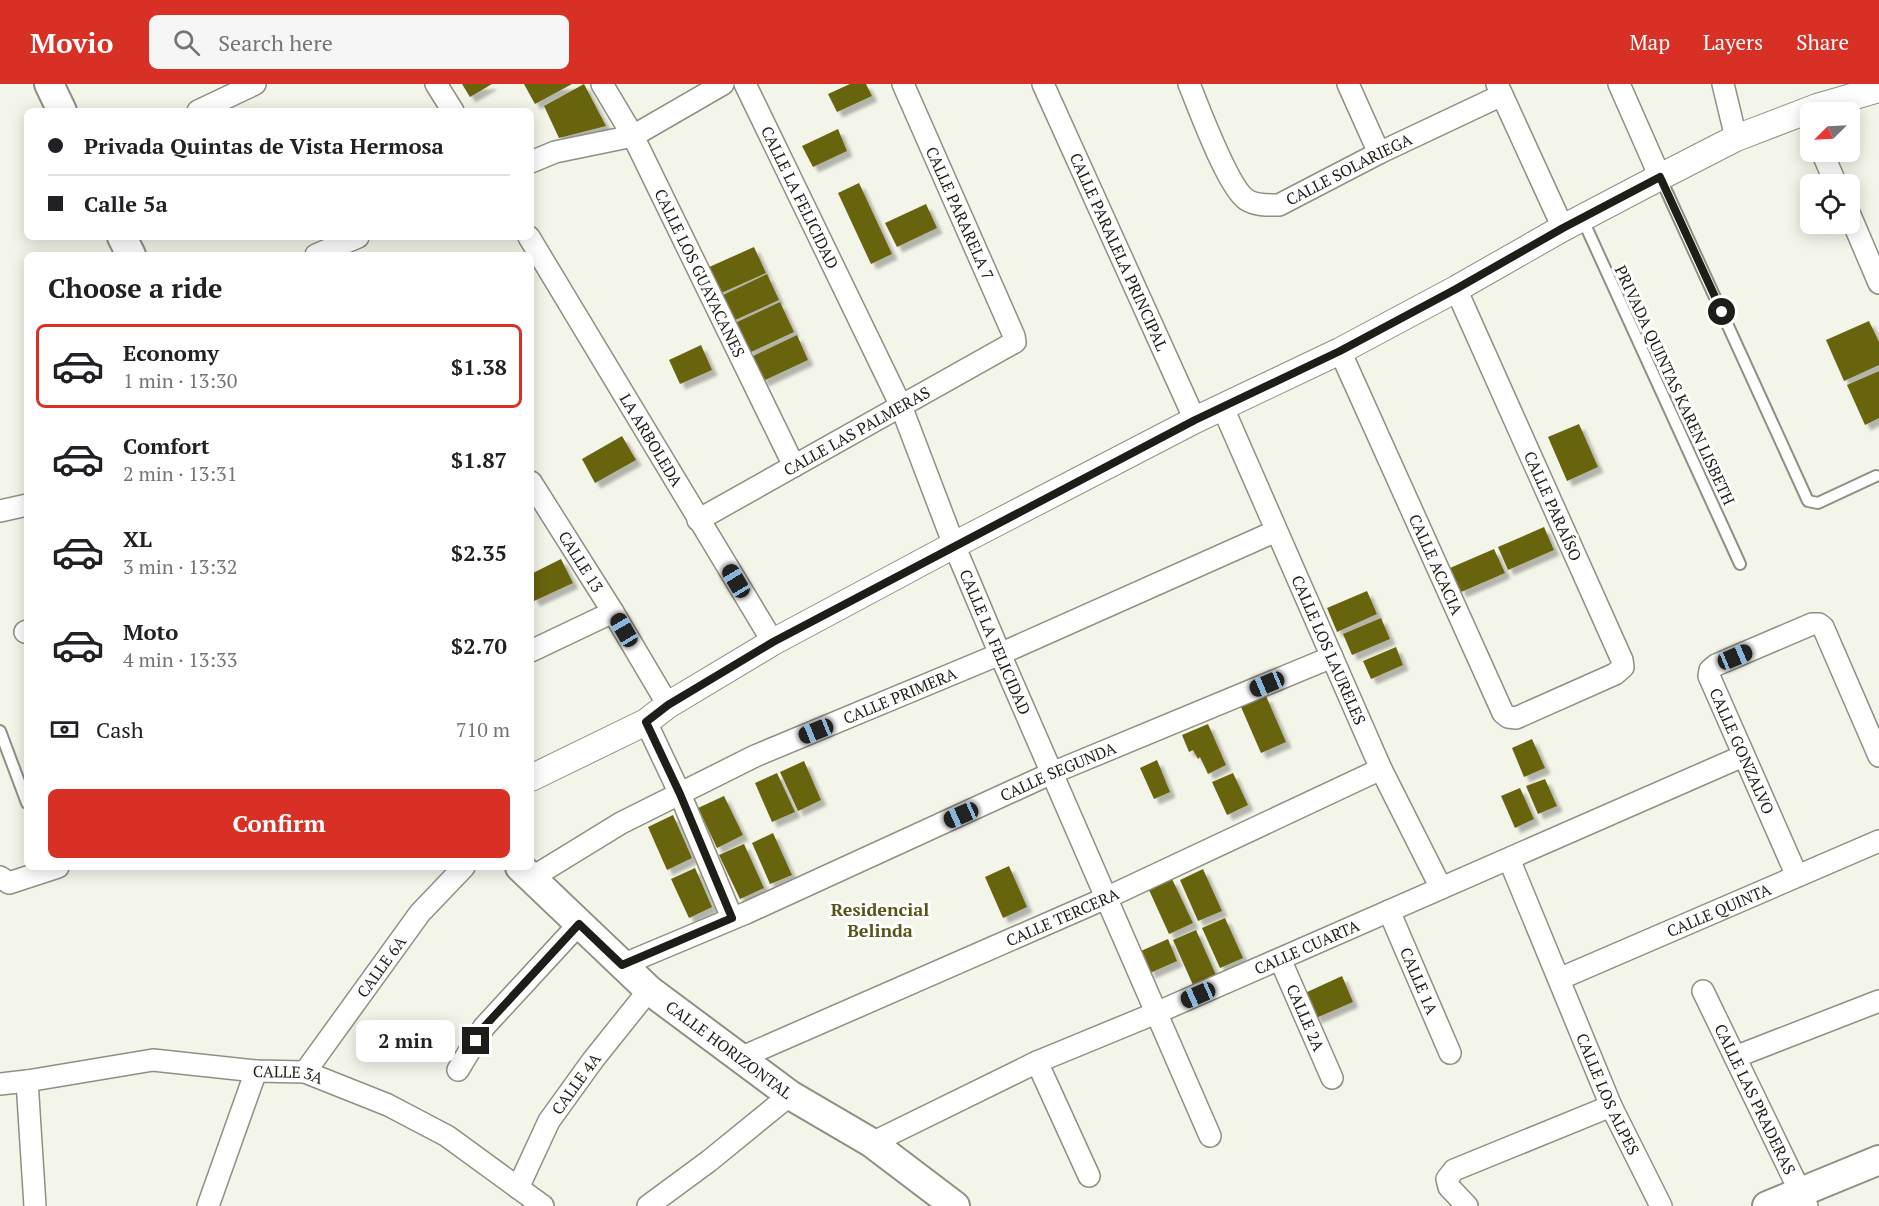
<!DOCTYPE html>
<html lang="en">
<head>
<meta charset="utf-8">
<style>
  :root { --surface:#fff; --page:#f6f6f6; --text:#202124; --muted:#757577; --line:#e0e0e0; --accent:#d93025 }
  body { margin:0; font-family:"PT Serif",serif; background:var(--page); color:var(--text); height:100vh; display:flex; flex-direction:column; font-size:22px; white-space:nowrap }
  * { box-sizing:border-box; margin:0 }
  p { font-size:20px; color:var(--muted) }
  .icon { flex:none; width:33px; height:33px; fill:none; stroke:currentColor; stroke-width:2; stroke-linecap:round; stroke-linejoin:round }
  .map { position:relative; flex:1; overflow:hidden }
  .details { position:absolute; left:24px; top:168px; width:510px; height:618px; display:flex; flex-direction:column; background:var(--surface); border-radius:9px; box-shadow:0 3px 15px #0003 }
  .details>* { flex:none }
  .hud { position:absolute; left:24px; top:24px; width:510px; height:132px; border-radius:9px; box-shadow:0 3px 15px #0003; display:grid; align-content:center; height:132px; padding:0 24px; background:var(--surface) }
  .needle { width:39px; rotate:246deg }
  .tools { position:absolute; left:1800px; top:18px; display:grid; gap:12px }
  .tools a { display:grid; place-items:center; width:60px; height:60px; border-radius:9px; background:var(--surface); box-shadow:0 3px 15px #0003; font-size:30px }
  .end { position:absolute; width:27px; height:27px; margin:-14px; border:8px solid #1e1e19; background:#fff; box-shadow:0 0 0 3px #fff }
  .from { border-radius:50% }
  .bubble { position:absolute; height:42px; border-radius:9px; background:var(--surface); box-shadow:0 3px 15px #0003; font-size:20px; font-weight:700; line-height:42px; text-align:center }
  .car { position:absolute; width:18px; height:36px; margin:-18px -9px; border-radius:8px; box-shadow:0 0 4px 2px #0007; background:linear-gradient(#222 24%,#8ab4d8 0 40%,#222 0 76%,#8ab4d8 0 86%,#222 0) }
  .hud b { display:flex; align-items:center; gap:21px; height:57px; font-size:22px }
  .hud b+b { border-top:2px solid var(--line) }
  .hud i { width:15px; height:15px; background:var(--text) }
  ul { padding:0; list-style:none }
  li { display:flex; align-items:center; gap:18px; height:84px; margin:0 12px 9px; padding:0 12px; border:3px solid transparent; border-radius:9px }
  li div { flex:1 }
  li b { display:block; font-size:22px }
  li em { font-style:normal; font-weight:700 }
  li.current { border-color:var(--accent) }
  li>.icon { width:54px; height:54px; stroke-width:1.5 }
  h2 { padding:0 24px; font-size:27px; line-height:72px }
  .pay { display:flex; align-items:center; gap:15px; height:66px; padding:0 24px; font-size:22px }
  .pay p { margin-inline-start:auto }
  .primary-button { display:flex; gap:12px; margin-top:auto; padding:12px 24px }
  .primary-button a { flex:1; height:69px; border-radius:9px; background:var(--accent); color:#fff; font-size:24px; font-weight:700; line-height:69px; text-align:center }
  header { display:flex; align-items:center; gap:36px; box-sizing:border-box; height:84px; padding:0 30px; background:var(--accent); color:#fff }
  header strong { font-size:28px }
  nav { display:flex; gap:33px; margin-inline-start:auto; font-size:21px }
  .search { width:420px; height:54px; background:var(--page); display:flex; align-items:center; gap:15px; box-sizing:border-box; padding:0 21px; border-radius:9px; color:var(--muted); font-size:22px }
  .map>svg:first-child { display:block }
  .building { fill:#676411; filter:url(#shadow) }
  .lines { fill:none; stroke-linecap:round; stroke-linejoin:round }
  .service-casing { stroke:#8f8f84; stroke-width:14 }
  .minor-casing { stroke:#8f8f84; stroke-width:24 }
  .tertiary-casing { stroke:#8f8f84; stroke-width:28 }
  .secondary-casing { stroke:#8f8f84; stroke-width:32 }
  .service { stroke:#fff; stroke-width:10 }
  .minor { stroke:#fff; stroke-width:21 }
  .tertiary { stroke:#fff; stroke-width:26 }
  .secondary { stroke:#fff; stroke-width:28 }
  .route { stroke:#1e1e19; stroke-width:8 }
  .labels { text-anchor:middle; stroke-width:6; stroke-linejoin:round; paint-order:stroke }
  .street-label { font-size:16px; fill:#1e1e19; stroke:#fff }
  .neighbourhood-label { font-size:18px; font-weight:bold; fill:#565417; stroke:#fff }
</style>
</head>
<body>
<header>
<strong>Movio</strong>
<div class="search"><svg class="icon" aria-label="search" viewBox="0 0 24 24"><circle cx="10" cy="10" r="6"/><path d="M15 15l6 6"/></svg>Search here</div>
<nav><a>Map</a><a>Layers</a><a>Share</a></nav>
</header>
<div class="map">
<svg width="1879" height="1122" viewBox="0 0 1879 1122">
  <defs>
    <filter id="shadow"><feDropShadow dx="5.5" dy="5.5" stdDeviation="1.5" flood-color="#0004"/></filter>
  </defs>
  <rect width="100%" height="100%" fill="#f4f5e9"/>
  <g class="building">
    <polygon points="462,0 492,0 470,13"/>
    <polygon points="524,0 572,0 535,20"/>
    <polygon points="584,0 606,42 559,54 544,22"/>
    <polygon points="850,0 866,0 872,12 837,28 828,10"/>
    <polygon points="838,45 847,67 813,83 802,62"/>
    <polygon points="859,99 892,170 871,180 838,109"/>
    <polygon points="926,120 937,144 897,163 885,139"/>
    <polygon points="754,163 766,189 719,210 707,184"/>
    <polygon points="767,190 779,216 733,237 721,212"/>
    <polygon points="780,218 794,248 749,269 735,239"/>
    <polygon points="1869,237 1879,258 1879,281 1844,297 1826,256"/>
    <polygon points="797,251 808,276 763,297 751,273"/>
    <polygon points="701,261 712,286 680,300 669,276"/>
    <polygon points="1879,287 1879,334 1865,341 1847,301"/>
    <polygon points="1579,340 1598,383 1567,397 1548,353"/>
    <polygon points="622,352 636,376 595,399 582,375"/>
    <polygon points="1544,443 1554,466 1508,486 1498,463"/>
    <polygon points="1494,465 1505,489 1461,508 1450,484"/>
    <polygon points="561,475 573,499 534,517 531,510 531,490"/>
    <polygon points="1367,507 1377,530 1337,548 1327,524"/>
    <polygon points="1381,534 1390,555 1352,571 1343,550"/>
    <polygon points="1396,563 1403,581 1371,595 1363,577"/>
    <polygon points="1266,612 1286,658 1261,669 1241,623"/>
    <polygon points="1208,640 1226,681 1208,690 1200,673 1198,675 1193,666 1189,668 1182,651"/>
    <polygon points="1532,655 1545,684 1524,693 1512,664"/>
    <polygon points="1157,676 1170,708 1154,715 1140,684"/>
    <polygon points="804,677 821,716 798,727 780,688"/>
    <polygon points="777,689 795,728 772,738 755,699"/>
    <polygon points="1233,689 1248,721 1227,731 1212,698"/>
    <polygon points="1545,695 1557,722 1538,730 1526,702"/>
    <polygon points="1520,704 1534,735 1515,744 1501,712"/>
    <polygon points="724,712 743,751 717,764 698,724"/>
    <polygon points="673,731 692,774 667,786 648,743"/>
    <polygon points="773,749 792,791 770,800 752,759"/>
    <polygon points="744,760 764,804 740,815 719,771"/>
    <polygon points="1009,782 1027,823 1003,834 985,793"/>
    <polygon points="695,784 712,823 689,834 671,795"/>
    <polygon points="1203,785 1222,827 1198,837 1180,796"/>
    <polygon points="1172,795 1193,839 1169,850 1149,806"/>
    <polygon points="1225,834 1243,874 1220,884 1202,844"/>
    <polygon points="1196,846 1216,891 1193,901 1173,856"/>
    <polygon points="1168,855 1177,877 1150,889 1141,867"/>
    <polygon points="1342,892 1353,918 1316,934 1305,909"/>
  </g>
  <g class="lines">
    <defs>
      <g id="service">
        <polyline points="1660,93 1808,417 1818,419 1876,392"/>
        <polyline points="1582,134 1740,480"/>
        <polyline points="0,647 27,719"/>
      </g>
      <g id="minor">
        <polyline points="436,0 453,27"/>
        <path id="s1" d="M602 0 633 52 794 382"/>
        <path id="s2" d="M745 0 901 322 954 461 1000 570 1210 1052"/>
        <path id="s3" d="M1043 0 1195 336"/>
        <path id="s4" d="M1189 0C1199 24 1228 104 1247 116 1257 122 1269 121 1279 121L1379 69 1502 11"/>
        <polyline points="1348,0 1379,69"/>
        <polyline points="1497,0 1563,144"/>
        <polyline points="1619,0 1660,93"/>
        <polyline points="1723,0 1736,54"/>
        <polyline points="198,27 255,0"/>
        <polyline points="1822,68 1836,100"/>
        <polyline points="531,78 555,68 633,52 723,0"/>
        <polyline points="1850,131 1879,199"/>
        <path id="s5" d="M529 153 773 558"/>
        <polyline points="316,171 358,153"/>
        <path id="s6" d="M1340 267 1503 629 1508 633 1516 634 1615 590 1623 583 1622 576 1456 205"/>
        <path id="s7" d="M1223 324 1381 685 1441 804"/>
        <path id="s8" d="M531 398 613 528 668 621"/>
        <polyline points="0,427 27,421"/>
        <path id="s9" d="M698 436 1015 258 1014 252 903 0"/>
        <polyline points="25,548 27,547"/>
        <polyline points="531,567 613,528"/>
        <polyline points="646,638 680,710 732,834"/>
        <path id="s10" d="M1509 775 1611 1022 1661 1122"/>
        <polyline points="1797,792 1709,592 1710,586 1716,581 1812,540 1819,540 1823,543 1879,672"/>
        <polyline points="0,793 9,799 58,783"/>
        <path id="s11" d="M533 793 621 739 755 672 1000 570 1276 447"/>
        <path id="s12" d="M1389 827 1450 969"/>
        <path id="s13" d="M1280 875 1332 994"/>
        <path id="s14" d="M622 881 746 829 1052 689 1332 573"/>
        <path id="s15" d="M1559 895 1879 757"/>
        <path id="s16" d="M1703 907 1807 1122"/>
        <polyline points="1735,973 1879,917"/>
        <path id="s17" d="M740 974 1106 814 1381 685"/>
        <polyline points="1037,978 1089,1092"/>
        <polyline points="458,986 484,943 579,840"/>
        <path id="s18" d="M305 988 420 829 464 783"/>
        <polyline points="27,997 35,1122"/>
        <path id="s19" d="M0 1000 27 997 153 976 256 987 305 988 388 1021 447 1052 543 1122"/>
        <path id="s20" d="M872 1059 1037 978 1156 929 1743 672"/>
        <path id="s21" d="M518 1104 549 1037 593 976 649 906"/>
        <polyline points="208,1122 256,987"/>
        <polyline points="648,1122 709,1077 790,1011"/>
        <polyline points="1467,1122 1449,1103 1447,1095 1454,1086 1611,1022"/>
      </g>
      <polyline id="tertiary" points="531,694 646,638 668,621 773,558 954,461 1195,336 1340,267 1456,205 1563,144 1660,93 1736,54 1817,23 1879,5"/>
      <g id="secondary">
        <polyline points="49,0 62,27"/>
        <polyline points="122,153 131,171"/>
        <path id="s22" d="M520 783 649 906 790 1011 872 1059 955 1122"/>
        <polyline points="1767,1122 1879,1076"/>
      </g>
    </defs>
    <use href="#service" class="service-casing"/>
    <use href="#minor" class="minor-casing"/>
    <use href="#tertiary" class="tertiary-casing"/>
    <use href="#secondary" class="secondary-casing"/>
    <use href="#service" class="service"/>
    <use href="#minor" class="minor"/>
    <use href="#tertiary" class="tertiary"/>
    <use href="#secondary" class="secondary"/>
  </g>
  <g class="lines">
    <polyline class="route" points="476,957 484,943 579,840 622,881 732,834 680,710 646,638 668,621 773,558 1195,336 1340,267 1456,205 1563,144 1660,93 1722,228"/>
  </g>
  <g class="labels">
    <g class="street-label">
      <text dy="6" stroke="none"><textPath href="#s4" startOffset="242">CALLE SOLARIEGA</textPath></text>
      <text dy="6" stroke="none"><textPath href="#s2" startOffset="126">CALLE LA FELICIDAD</textPath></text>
      <text transform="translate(960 129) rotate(66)" y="6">CALLE PARARELA 7</text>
      <text dy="6" stroke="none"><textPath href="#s3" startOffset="184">CALLE PARALELA PRINCIPAL</textPath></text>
      <text dy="6" stroke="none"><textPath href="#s1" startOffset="213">CALLE LOS GUAYACANES</textPath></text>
      <text transform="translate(1675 301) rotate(65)" y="6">PRIVADA QUINTAS KAREN LISBETH</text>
      <text dy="6" stroke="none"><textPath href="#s9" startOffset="182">CALLE LAS PALMERAS</textPath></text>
      <text dy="6" stroke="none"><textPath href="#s5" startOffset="237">LA ARBOLEDA</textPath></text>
      <text transform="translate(1553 422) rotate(66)" y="6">CALLE PARAÍSO</text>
      <text dy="6" stroke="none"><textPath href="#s8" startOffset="94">CALLE 13</textPath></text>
      <text dy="6" stroke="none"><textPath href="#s6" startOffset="234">CALLE ACACIA</textPath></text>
      <text dy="6" stroke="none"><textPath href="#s2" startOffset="612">CALLE LA FELICIDAD</textPath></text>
      <text dy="6" stroke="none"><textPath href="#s7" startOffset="264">CALLE LOS LAURELES</textPath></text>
      <text dy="6" stroke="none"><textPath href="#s11" startOffset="410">CALLE PRIMERA</textPath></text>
      <text transform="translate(1742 667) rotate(66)" y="6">CALLE GONZALVO</text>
      <text dy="6" stroke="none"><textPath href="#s14" startOffset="477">CALLE SEGUNDA</textPath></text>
      <text dy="6" stroke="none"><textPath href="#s15" startOffset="174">CALLE QUINTA</textPath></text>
      <text dy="6" stroke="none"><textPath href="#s17" startOffset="352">CALLE TERCERA</textPath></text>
      <text dy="6" stroke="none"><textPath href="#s20" startOffset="477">CALLE CUARTA</textPath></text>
      <text dy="6" stroke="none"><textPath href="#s18" startOffset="130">CALLE 6A</textPath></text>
      <text dy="6" stroke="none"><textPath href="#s12" startOffset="76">CALLE 1A</textPath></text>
      <text dy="6" stroke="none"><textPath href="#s13" startOffset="64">CALLE 2A</textPath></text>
      <text dy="6" stroke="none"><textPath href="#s22" startOffset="278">CALLE HORIZONTAL</textPath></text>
      <text dy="6" stroke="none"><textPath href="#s19" startOffset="291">CALLE 3A</textPath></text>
      <text dy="6" stroke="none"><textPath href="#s21" startOffset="120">CALLE 4A</textPath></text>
      <text dy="6" stroke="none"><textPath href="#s10" startOffset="255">CALLE LOS ALPES</textPath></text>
      <text dy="6" stroke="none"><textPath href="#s16" startOffset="120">CALLE LAS PRADERAS</textPath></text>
    </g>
    <g class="neighbourhood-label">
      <text x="880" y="832">Residencial<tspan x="880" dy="21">Belinda</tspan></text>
    </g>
  </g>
</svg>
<div class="tools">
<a><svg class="needle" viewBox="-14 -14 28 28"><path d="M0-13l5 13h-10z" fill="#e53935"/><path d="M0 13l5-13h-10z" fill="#757577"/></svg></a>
<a><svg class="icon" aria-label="locate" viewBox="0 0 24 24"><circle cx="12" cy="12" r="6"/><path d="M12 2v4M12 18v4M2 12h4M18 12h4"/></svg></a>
</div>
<i class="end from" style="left:1722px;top:228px"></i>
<i class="end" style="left:476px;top:957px"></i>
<div class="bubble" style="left:356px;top:936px;width:99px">2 min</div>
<i class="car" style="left:736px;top:497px;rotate:329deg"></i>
<i class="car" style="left:624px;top:546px;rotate:330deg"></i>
<i class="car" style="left:1735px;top:573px;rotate:67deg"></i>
<i class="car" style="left:1267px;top:600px;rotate:247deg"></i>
<i class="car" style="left:816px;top:647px;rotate:248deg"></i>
<i class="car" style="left:961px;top:731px;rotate:246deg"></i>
<i class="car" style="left:1198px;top:911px;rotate:246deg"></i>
<div class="hud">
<b><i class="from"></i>Privada Quintas de Vista Hermosa</b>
<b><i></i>Calle 5a</b>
</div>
<section class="details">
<h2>Choose a ride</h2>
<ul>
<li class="current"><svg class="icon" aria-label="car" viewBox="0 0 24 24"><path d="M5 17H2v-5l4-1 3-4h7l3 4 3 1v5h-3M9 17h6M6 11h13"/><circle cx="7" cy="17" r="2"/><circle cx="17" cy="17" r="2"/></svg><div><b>Economy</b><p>1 min · 13:30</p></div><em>$1.38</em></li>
<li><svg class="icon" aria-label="car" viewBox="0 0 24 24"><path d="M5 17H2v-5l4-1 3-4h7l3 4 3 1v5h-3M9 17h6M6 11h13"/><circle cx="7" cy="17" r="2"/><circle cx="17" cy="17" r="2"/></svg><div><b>Comfort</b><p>2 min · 13:31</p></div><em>$1.87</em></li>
<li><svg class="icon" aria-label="car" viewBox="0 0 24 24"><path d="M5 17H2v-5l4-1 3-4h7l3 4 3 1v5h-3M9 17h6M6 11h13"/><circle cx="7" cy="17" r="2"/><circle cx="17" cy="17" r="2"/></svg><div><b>XL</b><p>3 min · 13:32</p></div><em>$2.35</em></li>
<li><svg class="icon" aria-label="car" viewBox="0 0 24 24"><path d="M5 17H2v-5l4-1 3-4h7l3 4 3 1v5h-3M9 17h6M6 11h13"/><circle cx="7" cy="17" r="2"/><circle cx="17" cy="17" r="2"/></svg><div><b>Moto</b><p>4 min · 13:33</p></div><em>$2.70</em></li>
</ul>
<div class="pay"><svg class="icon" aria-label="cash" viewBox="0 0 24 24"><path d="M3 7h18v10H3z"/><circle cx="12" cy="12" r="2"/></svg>Cash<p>710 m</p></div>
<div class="primary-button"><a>Confirm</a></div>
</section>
</div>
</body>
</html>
